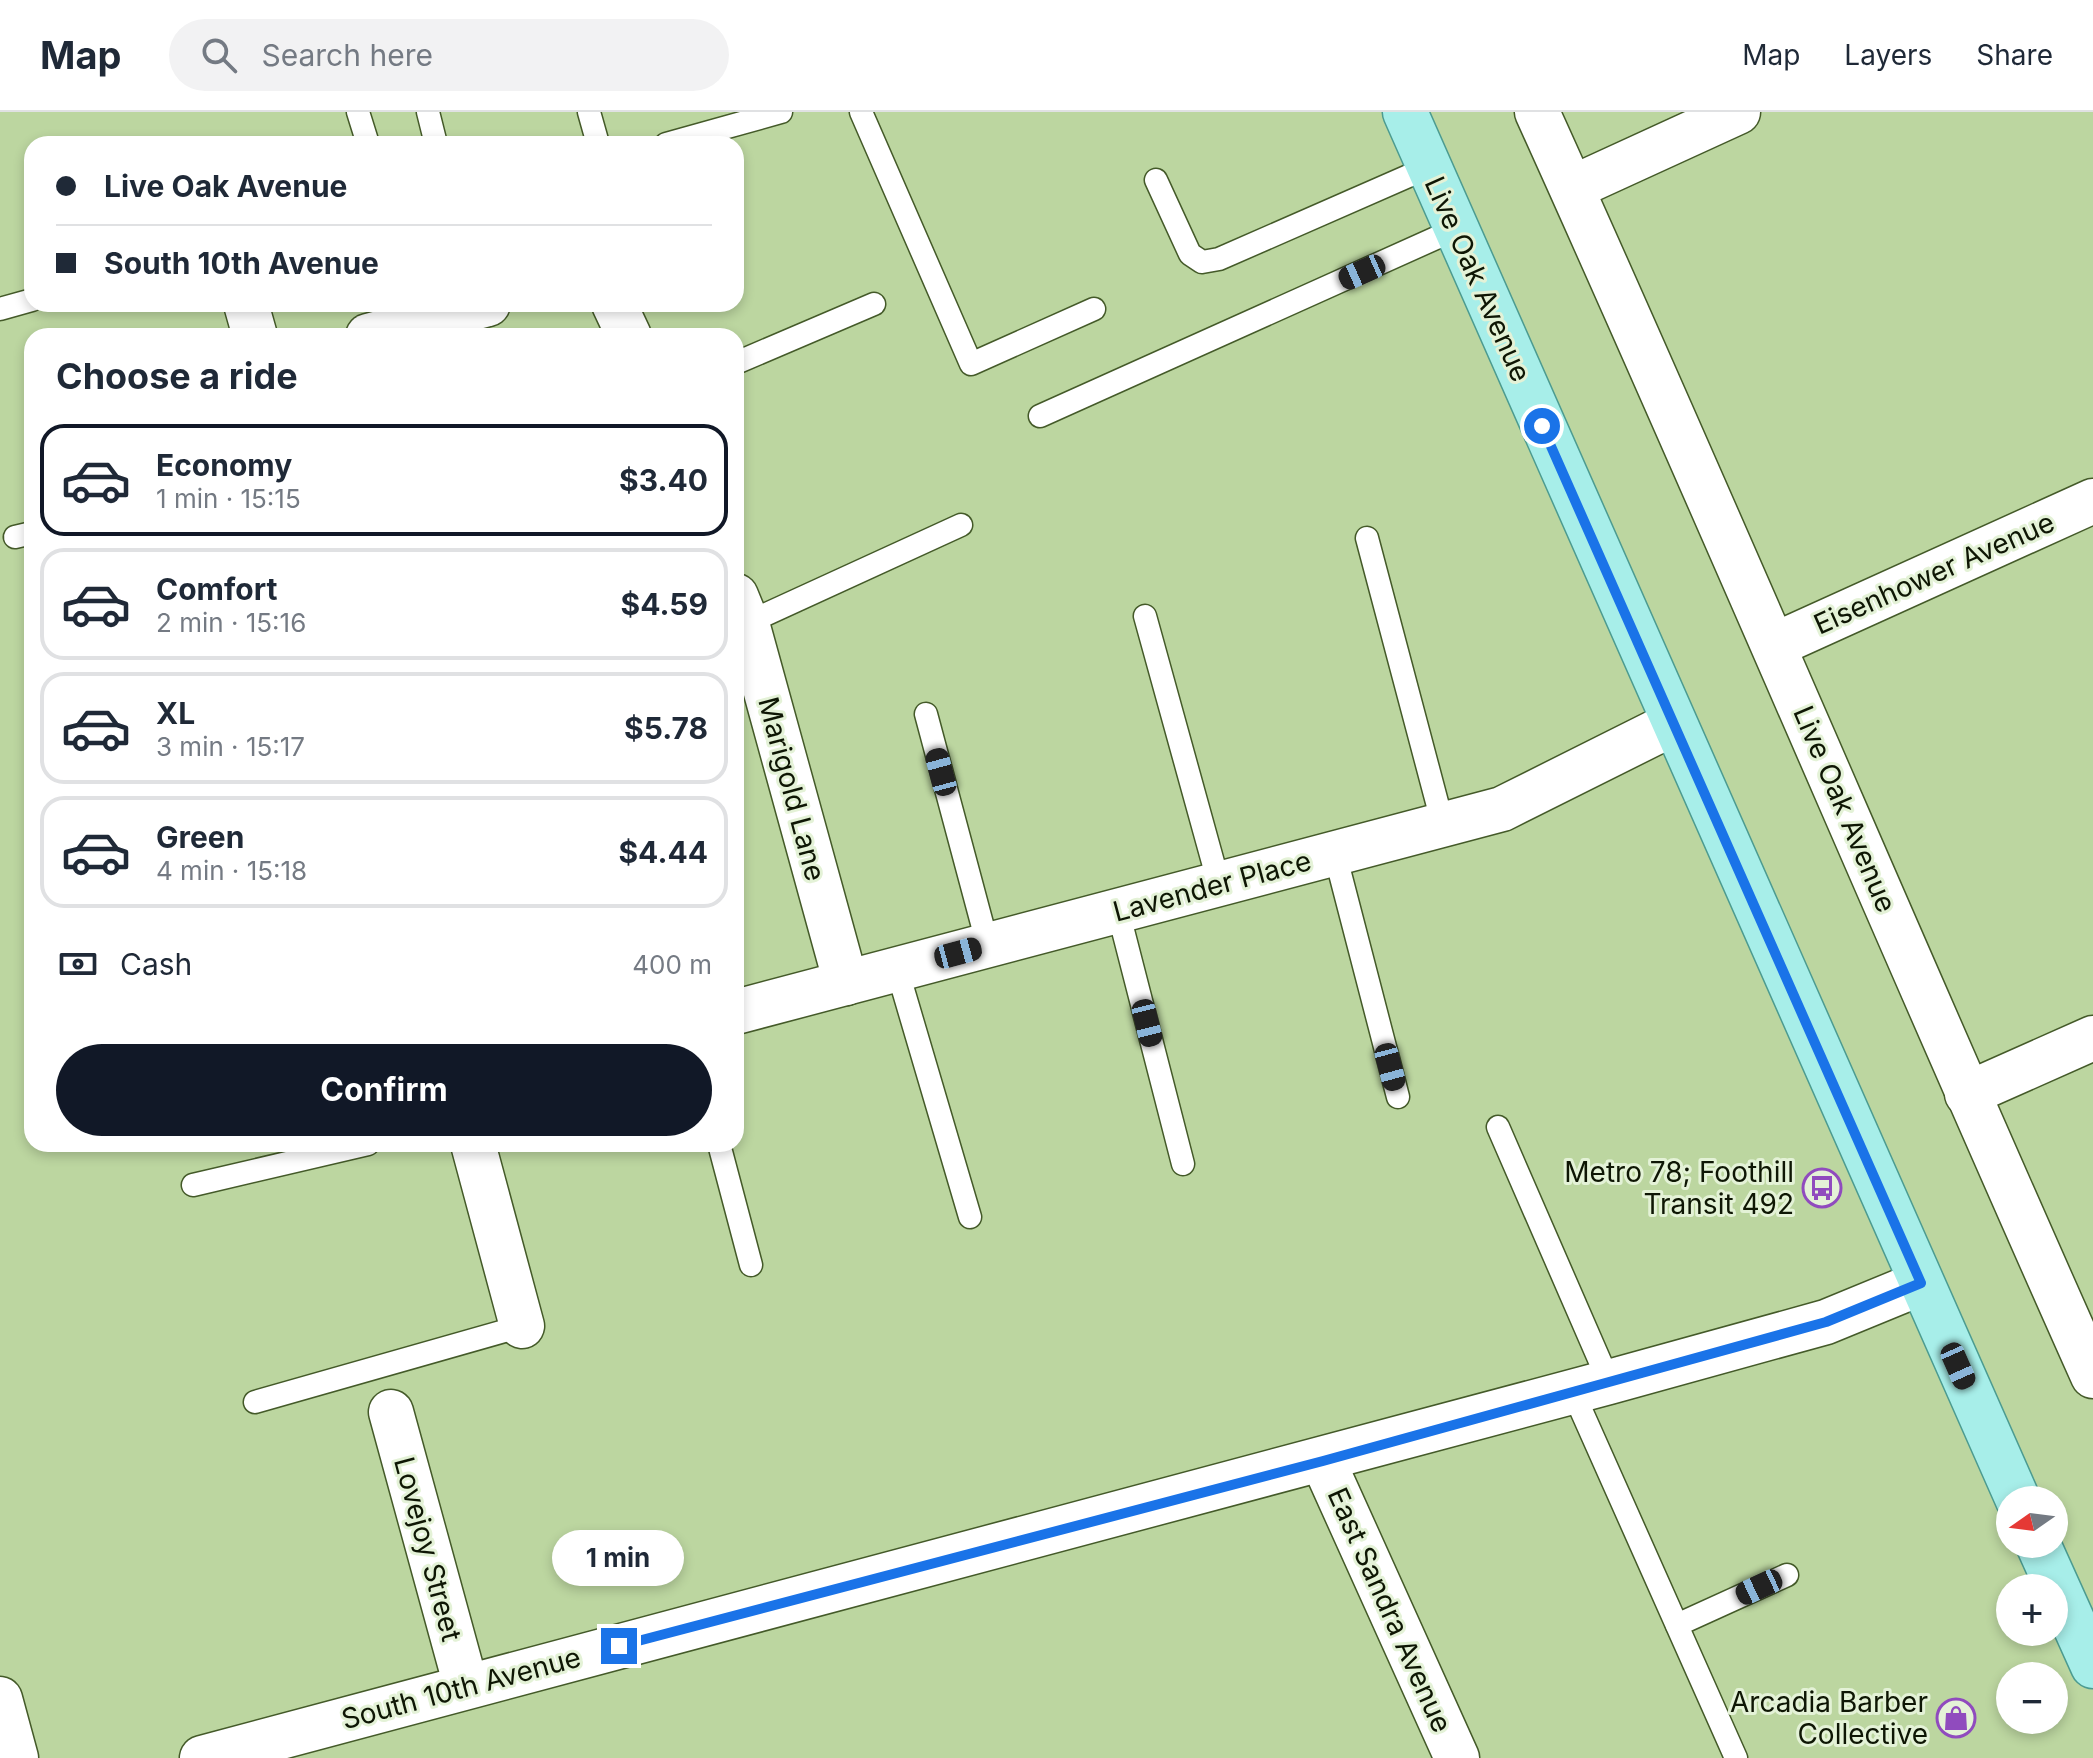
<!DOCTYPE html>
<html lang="en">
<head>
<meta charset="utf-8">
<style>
  :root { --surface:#fff; --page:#f2f2f3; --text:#1f2937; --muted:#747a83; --line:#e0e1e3; --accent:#111827 }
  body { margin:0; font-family:Inter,sans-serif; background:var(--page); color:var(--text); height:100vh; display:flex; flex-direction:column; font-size:30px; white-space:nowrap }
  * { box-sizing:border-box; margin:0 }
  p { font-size:26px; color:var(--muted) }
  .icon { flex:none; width:44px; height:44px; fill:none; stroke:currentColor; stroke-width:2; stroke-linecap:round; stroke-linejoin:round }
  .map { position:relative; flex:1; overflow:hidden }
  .sheet { position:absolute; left:24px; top:216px; width:720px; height:824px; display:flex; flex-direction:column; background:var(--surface); border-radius:24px; box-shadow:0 4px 12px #0003 }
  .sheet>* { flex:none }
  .hud { position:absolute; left:24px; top:24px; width:720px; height:176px; border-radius:24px; box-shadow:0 4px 12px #0003; display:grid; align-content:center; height:176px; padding:0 32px; background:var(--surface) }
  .needle { width:52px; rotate:256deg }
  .controls { position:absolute; left:1996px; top:1374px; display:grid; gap:16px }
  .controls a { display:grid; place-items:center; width:72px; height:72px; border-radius:50%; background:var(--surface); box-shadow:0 4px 12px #0003; font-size:40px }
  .end { position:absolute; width:36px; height:36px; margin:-18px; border:10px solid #1a73e8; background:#fff; box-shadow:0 0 0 4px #fff }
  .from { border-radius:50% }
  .bubble { position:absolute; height:56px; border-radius:28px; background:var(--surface); box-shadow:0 4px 12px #0003; font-size:26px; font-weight:700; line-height:56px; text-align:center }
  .car { position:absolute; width:24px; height:48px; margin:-24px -12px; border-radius:10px; box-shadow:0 0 6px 2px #0007; background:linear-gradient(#222 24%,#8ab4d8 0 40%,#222 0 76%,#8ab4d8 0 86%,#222 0) }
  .hud b { display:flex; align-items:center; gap:28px; height:76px; font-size:30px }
  .hud b+b { border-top:2px solid var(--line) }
  .hud i { width:20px; height:20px; background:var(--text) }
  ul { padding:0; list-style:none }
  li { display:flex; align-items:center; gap:24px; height:112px; margin:0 16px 12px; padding:0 16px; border:4px solid var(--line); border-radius:24px }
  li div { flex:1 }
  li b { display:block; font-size:30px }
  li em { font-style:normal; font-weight:700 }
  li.on { border-color:var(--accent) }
  li>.icon { width:72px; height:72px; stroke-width:1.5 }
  h2 { padding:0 32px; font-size:36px; line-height:96px }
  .pay { display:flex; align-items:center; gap:20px; height:88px; padding:0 32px; font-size:30px }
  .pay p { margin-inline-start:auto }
  .action { display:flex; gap:16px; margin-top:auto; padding:16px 32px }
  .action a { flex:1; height:92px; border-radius:48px; background:var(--accent); color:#fff; font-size:32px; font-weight:700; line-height:92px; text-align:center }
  header { display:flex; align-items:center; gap:48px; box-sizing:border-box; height:112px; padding:0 40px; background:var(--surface); border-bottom:2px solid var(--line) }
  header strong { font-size:38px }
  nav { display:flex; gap:44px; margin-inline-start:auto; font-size:28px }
  .search { width:560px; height:72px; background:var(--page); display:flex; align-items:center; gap:20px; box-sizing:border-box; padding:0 28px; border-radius:44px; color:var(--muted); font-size:30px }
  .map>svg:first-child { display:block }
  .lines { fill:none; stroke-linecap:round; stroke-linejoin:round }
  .service-casing { stroke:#445a29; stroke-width:25 }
  .minor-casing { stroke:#445a29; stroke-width:47 }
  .tertiary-casing { stroke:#445a29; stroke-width:47 }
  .primary-casing { stroke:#4c9b90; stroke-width:47 }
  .service { stroke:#fff; stroke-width:22 }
  .minor { stroke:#fff; stroke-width:44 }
  .tertiary { stroke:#fff; stroke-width:44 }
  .primary { stroke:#a7eee9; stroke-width:44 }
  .route { stroke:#1a73e8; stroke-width:10 }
  .labels { text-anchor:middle; stroke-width:6; stroke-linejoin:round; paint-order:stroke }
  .street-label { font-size:28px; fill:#0e1604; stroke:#e4f2d7 }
  .poi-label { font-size:28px; fill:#0e1604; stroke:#e4f2d7; text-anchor:end }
</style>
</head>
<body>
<header>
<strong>Map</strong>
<div class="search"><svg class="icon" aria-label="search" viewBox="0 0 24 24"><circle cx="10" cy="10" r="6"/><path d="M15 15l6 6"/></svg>Search here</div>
<nav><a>Map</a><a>Layers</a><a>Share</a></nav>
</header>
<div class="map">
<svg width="2093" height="1646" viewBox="0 0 2093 1646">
  <rect width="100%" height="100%" fill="#bcd6a0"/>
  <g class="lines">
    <defs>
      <g id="service">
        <polyline points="358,0 368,32"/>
        <polyline points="428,0 436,32"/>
        <polyline points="589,0 598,32"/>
        <polyline points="861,0 971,252 1094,197"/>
        <polyline points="666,32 781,0"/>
        <polyline points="1156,68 1190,142 1202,150 1219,147 1429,55"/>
        <polyline points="0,197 32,188"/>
        <polyline points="736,251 874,192"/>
        <polyline points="1040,304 1456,117"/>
        <polyline points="15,425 32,421"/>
        <polyline points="1367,426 1443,713"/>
        <polyline points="1145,504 1219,772"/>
        <polyline points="747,511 961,413"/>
        <polyline points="926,602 988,834"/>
        <polyline points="1335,742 1398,985"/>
        <polyline points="1118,799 1183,1052"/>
        <polyline points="897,857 970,1105"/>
        <polyline points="1498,1015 1609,1270"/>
        <polyline points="719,1032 751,1153"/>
        <polyline points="193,1073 368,1032"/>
        <polyline points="1573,1280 1736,1646"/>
        <polyline points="255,1290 522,1214"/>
        <polyline points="1677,1513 1787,1463"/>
      </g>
      <g id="minor">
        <path d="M1537 0C1727 419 1905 844 2093 1264"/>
        <polyline points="1572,76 1738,0"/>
        <polyline points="246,192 255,224"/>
        <polyline points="614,192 629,224"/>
        <polyline points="368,224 488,192"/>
        <polyline points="736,484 747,511 846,871"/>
        <polyline points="1775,533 2093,389"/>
        <polyline points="736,900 1502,697 1674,611"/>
        <polyline points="1967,982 2093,926"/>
        <polyline points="473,1032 522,1214"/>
        <polyline points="391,1300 466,1574"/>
        <polyline points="1323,1349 1457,1646"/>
        <polyline points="0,1587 16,1646"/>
      </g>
      <polyline id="tertiary" points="202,1646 1609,1270 1826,1210 1921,1171"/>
      <g id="primary">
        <polyline points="1405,0 2018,1388"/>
        <polyline points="2038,1432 2093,1554"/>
      </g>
    </defs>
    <use href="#service" class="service-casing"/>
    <use href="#minor" class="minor-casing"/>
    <use href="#tertiary" class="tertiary-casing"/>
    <use href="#primary" class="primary-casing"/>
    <use href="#service" class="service"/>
    <use href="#minor" class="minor"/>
    <use href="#tertiary" class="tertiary"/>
    <use href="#primary" class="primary"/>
  </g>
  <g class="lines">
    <polyline class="route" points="619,1534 1323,1349 1609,1270 1826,1210 1921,1171 1542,314"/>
  </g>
  <defs>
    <symbol id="bus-ring" viewBox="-11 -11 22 22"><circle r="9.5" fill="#e4f2d7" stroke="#904bbe" stroke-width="1.5"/><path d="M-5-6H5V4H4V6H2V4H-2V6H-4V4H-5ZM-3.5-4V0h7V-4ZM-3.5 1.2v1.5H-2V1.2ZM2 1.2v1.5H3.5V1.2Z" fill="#904bbe"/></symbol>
    <symbol id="shop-ring" viewBox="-11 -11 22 22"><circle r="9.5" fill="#e4f2d7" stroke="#904bbe" stroke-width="1.5"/><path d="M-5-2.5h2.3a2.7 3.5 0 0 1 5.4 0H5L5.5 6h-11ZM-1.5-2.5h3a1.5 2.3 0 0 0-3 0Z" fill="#904bbe"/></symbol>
  </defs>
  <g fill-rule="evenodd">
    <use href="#bus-ring" x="1800" y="1054" width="44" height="44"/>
    <use href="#shop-ring" x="1934" y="1584" width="44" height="44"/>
  </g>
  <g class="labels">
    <g class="street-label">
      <text transform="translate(1478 167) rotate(66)" y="10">Live Oak Avenue</text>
      <text transform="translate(1934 461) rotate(-24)" y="10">Eisenhower Avenue</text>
      <text transform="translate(792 677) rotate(75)" y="10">Marigold Lane</text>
      <text transform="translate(1845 697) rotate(67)" y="10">Live Oak Avenue</text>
      <text transform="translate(1212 774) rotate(-15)" y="10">Lavender Place</text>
      <text transform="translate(428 1437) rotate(75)" y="10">Lovejoy Street</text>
      <text transform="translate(1390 1498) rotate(66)" y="10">East Sandra Avenue</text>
      <text transform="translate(461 1576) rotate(-15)" y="10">South 10th Avenue</text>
    </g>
    <g class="poi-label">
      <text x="1794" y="1070">Metro 78; Foothill<tspan x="1794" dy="32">Transit 492</tspan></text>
      <text x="1928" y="1600">Arcadia Barber<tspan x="1928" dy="32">Collective</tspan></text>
    </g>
  </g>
</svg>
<div class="controls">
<a><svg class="needle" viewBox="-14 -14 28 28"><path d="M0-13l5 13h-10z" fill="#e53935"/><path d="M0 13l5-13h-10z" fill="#747a83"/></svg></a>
<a>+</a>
<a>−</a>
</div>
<i class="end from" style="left:1542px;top:314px"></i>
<i class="end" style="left:619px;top:1534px"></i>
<div class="bubble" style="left:552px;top:1418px;width:132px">1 min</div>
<i class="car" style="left:1362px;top:160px;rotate:246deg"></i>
<i class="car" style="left:941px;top:660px;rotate:345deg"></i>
<i class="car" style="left:958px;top:841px;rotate:75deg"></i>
<i class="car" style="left:1147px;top:911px;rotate:166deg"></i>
<i class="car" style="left:1390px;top:955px;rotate:165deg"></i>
<i class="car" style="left:1958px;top:1254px;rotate:156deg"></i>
<i class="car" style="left:1759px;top:1475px;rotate:245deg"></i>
<div class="hud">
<b><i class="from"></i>Live Oak Avenue</b>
<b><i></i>South 10th Avenue</b>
</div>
<section class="sheet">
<h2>Choose a ride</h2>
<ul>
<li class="on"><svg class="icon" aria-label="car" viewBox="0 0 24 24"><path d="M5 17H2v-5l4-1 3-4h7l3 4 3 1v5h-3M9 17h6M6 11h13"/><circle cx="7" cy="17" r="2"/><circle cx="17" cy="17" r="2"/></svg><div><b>Economy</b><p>1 min · 15:15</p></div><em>$3.40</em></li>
<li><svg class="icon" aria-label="car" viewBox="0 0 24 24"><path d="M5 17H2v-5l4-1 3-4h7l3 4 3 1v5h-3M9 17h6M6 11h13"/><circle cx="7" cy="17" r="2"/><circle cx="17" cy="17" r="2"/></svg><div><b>Comfort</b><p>2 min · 15:16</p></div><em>$4.59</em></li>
<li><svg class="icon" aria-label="car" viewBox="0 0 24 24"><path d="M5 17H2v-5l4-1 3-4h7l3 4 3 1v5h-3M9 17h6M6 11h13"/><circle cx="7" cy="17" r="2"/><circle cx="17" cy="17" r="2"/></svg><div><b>XL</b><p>3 min · 15:17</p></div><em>$5.78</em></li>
<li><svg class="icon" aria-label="car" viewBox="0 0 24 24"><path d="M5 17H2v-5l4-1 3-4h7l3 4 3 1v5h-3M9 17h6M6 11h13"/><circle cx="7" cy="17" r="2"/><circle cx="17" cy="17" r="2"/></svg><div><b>Green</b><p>4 min · 15:18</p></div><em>$4.44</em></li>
</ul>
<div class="pay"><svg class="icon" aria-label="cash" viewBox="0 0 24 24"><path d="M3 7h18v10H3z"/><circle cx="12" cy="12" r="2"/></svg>Cash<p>400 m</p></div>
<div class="action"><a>Confirm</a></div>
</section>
</div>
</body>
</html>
